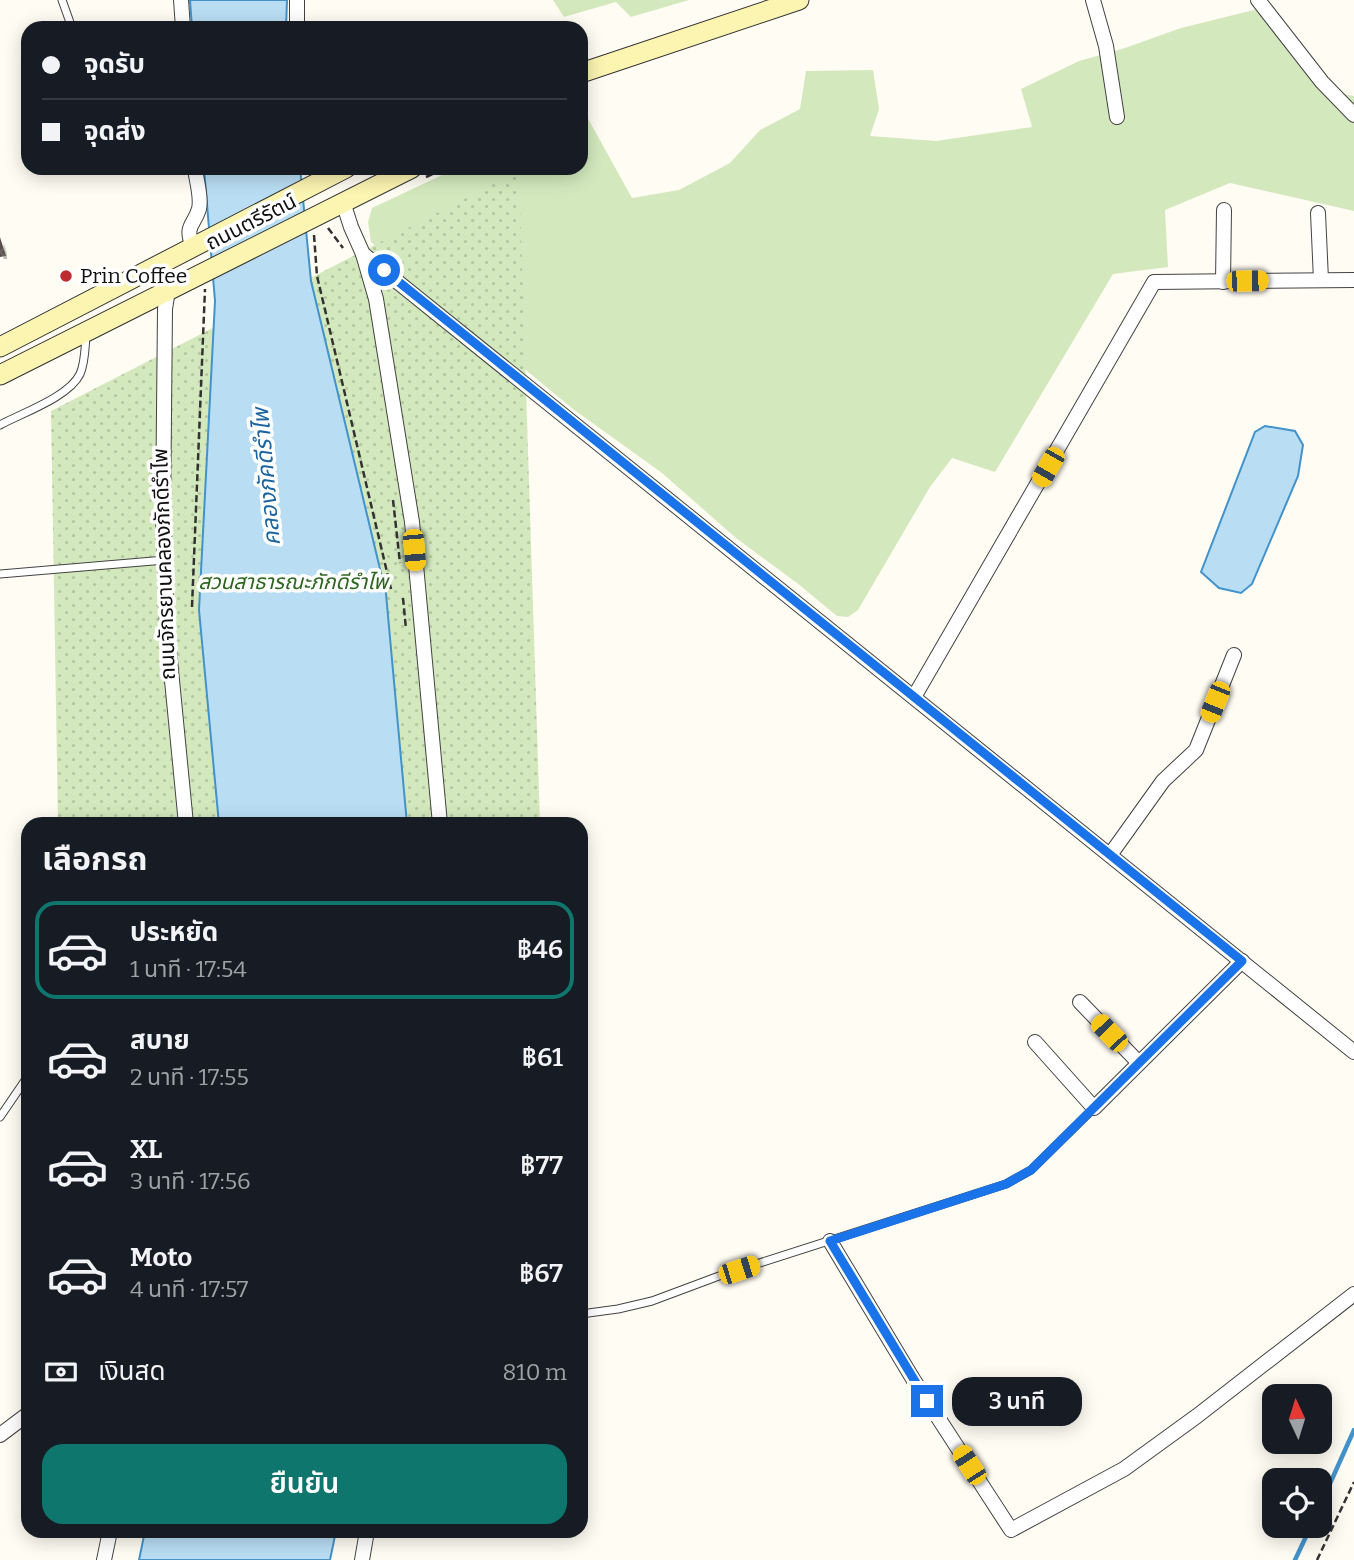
<!DOCTYPE html>
<html lang="th">
<head>
<meta charset="utf-8">
<style>
  :root { --surface:#171b24; --page:#242831; --text:#f1f3f6; --muted:#9ea1a6; --line:#363941; --accent:#0f766e }
  body { margin:0; font-family:Bitter,"Noto Sans Thai",serif; background:var(--page); color:var(--text); height:100vh; display:flex; flex-direction:column; font-size:26px; white-space:nowrap }
  * { box-sizing:border-box; margin:0 }
  p { font-size:23px; color:var(--muted) }
  .icon { flex:none; width:38px; height:38px; fill:none; stroke:currentColor; stroke-width:2; stroke-linecap:round; stroke-linejoin:round }
  .map { position:relative; flex:1; overflow:hidden }
  .panel { position:absolute; left:21px; top:817px; width:567px; height:721px; display:flex; flex-direction:column; background:var(--surface); border-radius:21px; box-shadow:0 4px 18px #0003 }
  .panel>* { flex:none }
  .guide { position:absolute; left:21px; top:21px; width:567px; height:154px; border-radius:21px; box-shadow:0 4px 18px #0003; display:grid; align-content:center; height:154px; padding:0 21px; background:var(--surface) }
  .needle { width:46px; rotate:356deg }
  .buttons { position:absolute; left:1262px; top:1384px; display:grid; gap:14px }
  .buttons a { display:grid; place-items:center; width:70px; height:70px; border-radius:14px; background:var(--surface); box-shadow:0 4px 18px #0003; font-size:35px }
  .end { position:absolute; width:32px; height:32px; margin:-16px; border:9px solid #1a73e8; background:#fff; box-shadow:0 0 0 4px #fff }
  .from { border-radius:50% }
  .bubble { position:absolute; height:49px; border-radius:21px; background:var(--surface); box-shadow:0 4px 18px #0003; font-size:23px; font-weight:600; line-height:49px; text-align:center }
  .car { position:absolute; width:21px; height:42px; margin:-21px -10px; border-radius:9px; box-shadow:0 0 5px 2px #0007; background:linear-gradient(#f5c518 24%,#345 0 40%,#f5c518 0 76%,#345 0 86%,#f5c518 0) }
  .guide b { display:flex; align-items:center; gap:24px; height:66px; font-size:26px }
  .guide b+b { border-top:2px solid var(--line) }
  .guide i { width:18px; height:18px; background:var(--text) }
  ul { padding:0; list-style:none }
  li { display:flex; align-items:center; gap:21px; height:98px; margin:0 14px 10px; padding:0 7px; border:4px solid transparent; border-radius:21px }
  li div { flex:1 }
  li b { display:block; font-size:26px }
  li em { font-style:normal; font-weight:600 }
  li.current { border-color:var(--accent) }
  li>.icon { width:63px; height:63px; stroke-width:1.5 }
  h2 { padding:0 21px; font-size:32px; line-height:84px }
  .pay { display:flex; align-items:center; gap:18px; height:77px; padding:0 21px; font-size:26px }
  .pay p { margin-inline-start:auto }
  .primary-button { display:flex; gap:14px; margin-top:auto; padding:14px 21px }
  .primary-button a { flex:1; height:80px; border-radius:21px; background:var(--accent); color:#fff; font-size:28px; font-weight:600; line-height:80px; text-align:center }
  .map>svg:first-child { display:block }
  .grass { fill:#d3e9bd }
  .park { fill:url(#park-dots) }
  .water { fill:#b9def4; stroke:#4392c9; stroke-width:2 }
  .lines { fill:none; stroke-linecap:round; stroke-linejoin:round }
  .stream { stroke:#4392c9; stroke-width:4.5 }
  .building { fill:url(#building-cross-hatch); filter:url(#shadow) }
  .service-casing { stroke:#434343; stroke-width:9 }
  .minor-casing { stroke:#434343; stroke-width:16 }
  .secondary-casing { stroke:#323232; stroke-width:21 }
  .path { stroke:#323232; stroke-width:2.5; stroke-dasharray:7 3.5; stroke-linecap:butt }
  .service { stroke:#fff; stroke-width:7 }
  .minor { stroke:#fff; stroke-width:14 }
  .secondary { stroke:#fcf4b1; stroke-width:19 }
  .route { stroke:#1a73e8; stroke-width:9 }
  .poi-dot { fill:#bc2c31; stroke:#fff; stroke-width:2.5 }
  .labels { text-anchor:middle; stroke-width:7; stroke-linejoin:round; paint-order:stroke }
  .street-label { font-size:21px; fill:#101010; stroke:#fff }
  .poi-label { font-size:21px; fill:#101010; stroke:#fff; text-anchor:start }
  .park-label { font-size:21px; font-style:italic; fill:#2f6621; stroke:#fff }
  .water-label { font-size:23px; font-style:italic; fill:#1c649f; stroke:#fff }
</style>
</head>
<body>
<div class="map">
<svg width="1354" height="1560" viewBox="0 0 1354 1560">
  <defs>
    <pattern id="park-dots" width="8" height="8" patternUnits="userSpaceOnUse" patternTransform="scale(1.75)"><rect width="8" height="8" fill="#d3e9bd"/><path d="M2 2h.1M6 6h.1" fill="none" stroke="#b4c7a1" stroke-width="1.8" stroke-linecap="round"/></pattern>
    <pattern id="building-cross-hatch" width="8" height="8" patternUnits="userSpaceOnUse" patternTransform="scale(1.75)"><rect width="8" height="8" fill="#58514c"/><path d="M0 0l8 8M0 8l8-8" fill="none" stroke="#6b6561"/></pattern>
    <filter id="shadow"><feDropShadow dx="3.5" dy="6" stdDeviation="0" flood-color="#0004"/></filter>
  </defs>
  <rect width="100%" height="100%" fill="#fffcf3"/>
  <g class="grass">
    <polygon points="553,0 689,0 631,17 616,2 564,17"/>
    <polygon points="1258,9 1324,90 1354,96 1354,211 1230,183 1165,210 1168,267 1113,274 995,472 952,458 930,487 858,610 848,617 837,616 797,583 736,538 662,473 573,409 371,242 368,222 372,208 457,168 581,168 581,106 632,198 679,190 730,163 760,130 800,109 806,71 873,70 879,109 870,136 936,141 1032,127 1021,89 1079,61 1125,48 1181,28"/>
  </g>
  <polygon class="park" points="519,171 540,824 58,824 51,411"/>
  <g class="water">
    <polygon points="190,0 287,0 286,28 192,28"/>
    <polygon points="204,168 300,168 311,281 386,594 407,824 219,824 199,610 215,301"/>
    <polygon points="1265,426 1295,431 1303,445 1298,476 1252,584 1241,593 1219,588 1201,572 1255,432"/>
    <polygon points="145,1531 336,1531 330,1560 139,1560"/>
  </g>
  <g class="lines">
    <g class="stream">
      <polyline points="1320,1506 1354,1430"/>
      <polyline points="1295,1560 1311,1526"/>
    </g>
  </g>
  <polygon class="building" points="0,237 6,256 0,257"/>
  <g class="lines">
    <defs>
      <g id="service">
        <polyline points="62,0 72,28"/>
        <path d="M0 425C22 413 69 397 80 374 85 363 85 348 86 336"/>
        <polyline points="0,574 165,560"/>
        <polyline points="0,1117 28,1076"/>
        <polyline points="581,1314 618,1309 652,1301 719,1276 1006,1184 1031,1170 1094,1108"/>
      </g>
      <g id="minor">
        <polyline points="181,0 183,28"/>
        <polyline points="297,0 297,28"/>
        <polyline points="1093,0 1106,46 1117,117"/>
        <polyline points="1258,0 1322,82 1354,115"/>
        <polyline points="343,202 351,227 363,254 1354,1052"/>
        <polyline points="1318,213 1321,280"/>
        <path d="M193 247C184 225 194 226 199 209 202 197 196 180 195 168"/>
        <polyline points="363,254 376,299 412,522 440,824"/>
        <polyline points="1223,282 1224,210"/>
        <polyline points="168,290 165,309 163,518 167,629 186,824"/>
        <polyline points="914,697 1154,282 1354,280"/>
        <polyline points="1110,855 1163,781 1196,750 1234,655"/>
        <polyline points="1080,1002 1139,1063"/>
        <polyline points="1035,1042 1094,1108 1242,961"/>
        <polyline points="830,1241 913,1379 1011,1530 1124,1469 1197,1416 1354,1294"/>
        <polyline points="0,1435 28,1414"/>
        <polyline points="104,1560 110,1531"/>
        <polyline points="362,1560 367,1531"/>
      </g>
      <g id="secondary">
        <polyline points="581,73 799,0"/>
        <polyline points="0,347 346,168"/>
        <polyline points="0,375 412,168"/>
      </g>
    </defs>
    <use href="#service" class="service-casing"/>
    <use href="#minor" class="minor-casing"/>
    <use href="#secondary" class="secondary-casing"/>
    <g class="path">
      <polyline points="426,177 446,168"/>
      <polyline points="328,228 343,248"/>
      <polyline points="314,235 317,276 391,589"/>
      <polyline points="393,500 400,563"/>
      <polyline points="403,598 406,629"/>
      <polyline points="192,607 205,289"/>
      <polyline points="1317,1560 1354,1482"/>
    </g>
    <use href="#service" class="service"/>
    <use href="#minor" class="minor"/>
    <use href="#secondary" class="secondary"/>
  </g>
  <g class="lines">
    <polyline class="route" points="384,270 1242,961 1031,1170 1006,1184 830,1241 927,1401"/>
  </g>
  <circle class="poi-dot" cx="66" cy="276" r="7"/>
  <g class="labels">
    <g class="street-label">
      <text transform="translate(251 222) rotate(-27)" y="7">ถนนตรีรัตน์</text>
      <text transform="translate(164 564) rotate(-92)" y="7">ถนนจักรยานคลองภักดีรำไพ</text>
    </g>
    <g class="poi-label">
      <text x="80" y="283">Prin Coffee</text>
    </g>
    <g class="park-label">
      <text x="293" y="589">สวนสาธารณะภักดีรำไพ</text>
    </g>
    <g class="water-label">
      <text transform="translate(266 477) rotate(-95)" y="8">คลองภัคดีรำไพ</text>
    </g>
  </g>
</svg>
<div class="buttons">
<a><svg class="needle" viewBox="-14 -14 28 28"><path d="M0-13l5 13h-10z" fill="#e53935"/><path d="M0 13l5-13h-10z" fill="#9ea1a6"/></svg></a>
<a><svg class="icon" aria-label="locate" viewBox="0 0 24 24"><circle cx="12" cy="12" r="6"/><path d="M12 2v4M12 18v4M2 12h4M18 12h4"/></svg></a>
</div>
<i class="end from" style="left:384px;top:270px"></i>
<i class="end" style="left:927px;top:1401px"></i>
<div class="bubble" style="left:952px;top:1377px;width:130px">3 นาที</div>
<i class="car" style="left:1247px;top:281px;rotate:89deg"></i>
<i class="car" style="left:1048px;top:467px;rotate:210deg"></i>
<i class="car" style="left:414px;top:550px;rotate:175deg"></i>
<i class="car" style="left:1215px;top:702px;rotate:202deg"></i>
<i class="car" style="left:1109px;top:1033px;rotate:316deg"></i>
<i class="car" style="left:739px;top:1270px;rotate:72deg"></i>
<i class="car" style="left:969px;top:1465px;rotate:327deg"></i>
<div class="guide">
<b><i class="from"></i>จุดรับ</b>
<b><i></i>จุดส่ง</b>
</div>
<section class="panel">
<h2>เลือกรถ</h2>
<ul>
<li class="current"><svg class="icon" aria-label="car" viewBox="0 0 24 24"><path d="M5 17H2v-5l4-1 3-4h7l3 4 3 1v5h-3M9 17h6M6 11h13"/><circle cx="7" cy="17" r="2"/><circle cx="17" cy="17" r="2"/></svg><div><b>ประหยัด</b><p>1 นาที · 17:54</p></div><em>฿46</em></li>
<li><svg class="icon" aria-label="car" viewBox="0 0 24 24"><path d="M5 17H2v-5l4-1 3-4h7l3 4 3 1v5h-3M9 17h6M6 11h13"/><circle cx="7" cy="17" r="2"/><circle cx="17" cy="17" r="2"/></svg><div><b>สบาย</b><p>2 นาที · 17:55</p></div><em>฿61</em></li>
<li><svg class="icon" aria-label="car" viewBox="0 0 24 24"><path d="M5 17H2v-5l4-1 3-4h7l3 4 3 1v5h-3M9 17h6M6 11h13"/><circle cx="7" cy="17" r="2"/><circle cx="17" cy="17" r="2"/></svg><div><b>XL</b><p>3 นาที · 17:56</p></div><em>฿77</em></li>
<li><svg class="icon" aria-label="car" viewBox="0 0 24 24"><path d="M5 17H2v-5l4-1 3-4h7l3 4 3 1v5h-3M9 17h6M6 11h13"/><circle cx="7" cy="17" r="2"/><circle cx="17" cy="17" r="2"/></svg><div><b>Moto</b><p>4 นาที · 17:57</p></div><em>฿67</em></li>
</ul>
<div class="pay"><svg class="icon" aria-label="cash" viewBox="0 0 24 24"><path d="M3 7h18v10H3z"/><circle cx="12" cy="12" r="2"/></svg>เงินสด<p>810 m</p></div>
<div class="primary-button"><a>ยืนยัน</a></div>
</section>
</div>
</body>
</html>
